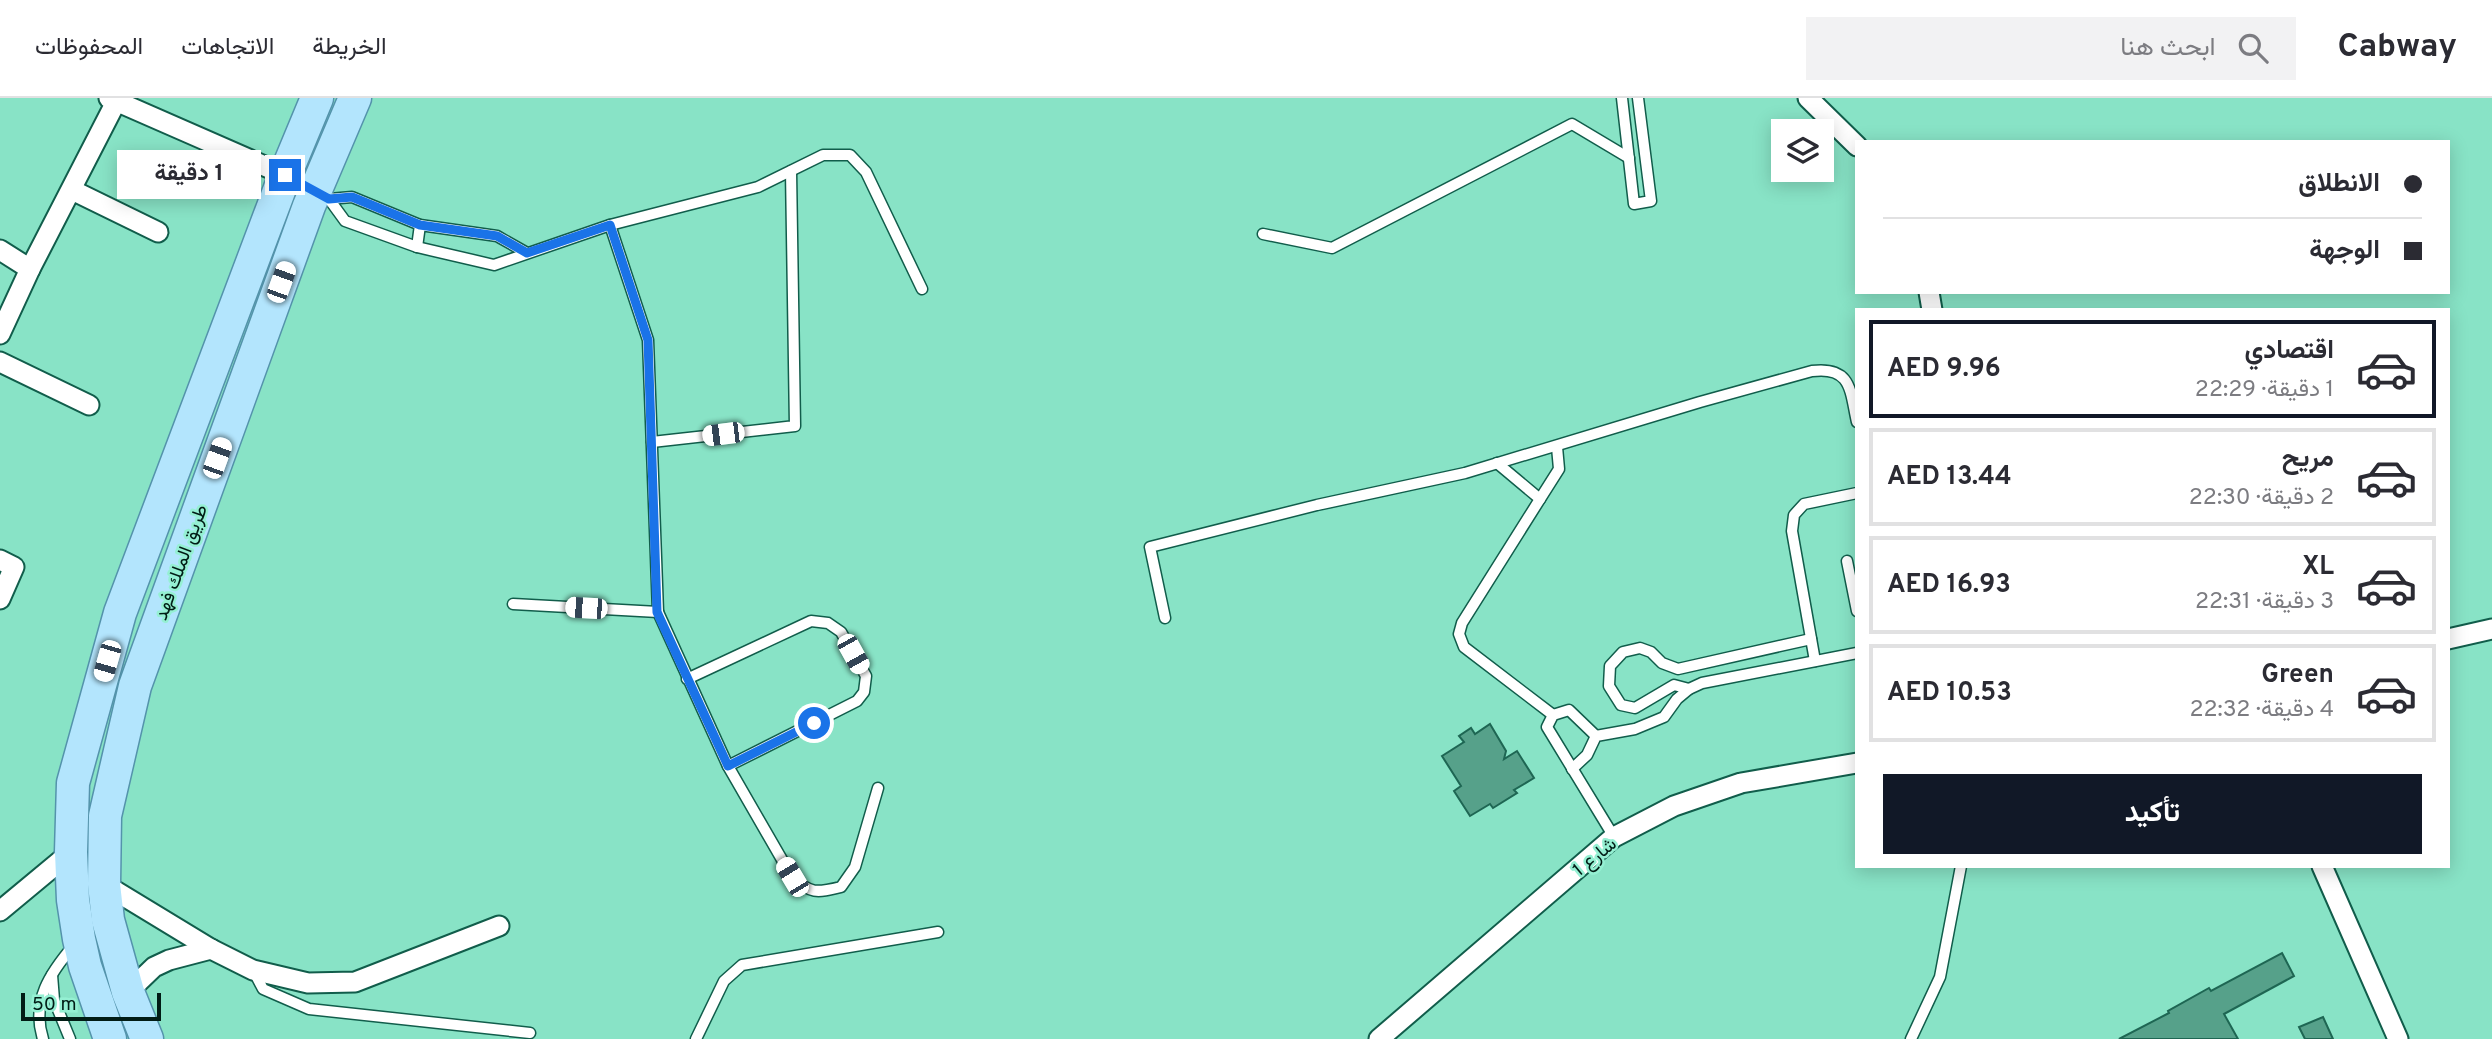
<!DOCTYPE html>
<html lang="ar">
<head>
<meta charset="utf-8">
<style>
  :root { --surface:#fff; --page:#f2f2f3; --text:#2b2b33; --muted:#7c7c81; --line:#e1e1e2; --accent:#111827 }
  body { margin:0; font-family:Overpass,Vazirmatn,sans-serif; background:var(--page); color:var(--text); direction:rtl; height:100vh; display:flex; flex-direction:column; font-size:26px; white-space:nowrap }
  * { box-sizing:border-box; margin:0 }
  p { font-size:23px; color:var(--muted) }
  .icon { flex:none; width:38px; height:38px; fill:none; stroke:currentColor; stroke-width:2; stroke-linecap:round; stroke-linejoin:round }
  .map { position:relative; flex:1; overflow:hidden; direction:ltr }
  .side { position:absolute; left:1855px; top:210px; width:595px; height:560px; display:flex; flex-direction:column; background:var(--surface); border-radius:0px; box-shadow:0 4px 18px #0003; direction:rtl }
  .side>* { flex:none }
  .banner { position:absolute; left:1855px; top:42px; width:595px; height:154px; border-radius:0px; box-shadow:0 4px 18px #0003; direction:rtl; display:grid; align-content:center; height:154px; padding:0 28px; background:var(--surface) }
  .fabs { position:absolute; left:1771px; top:21px; display:grid; gap:14px }
  .fabs a { display:grid; place-items:center; width:63px; height:63px; border-radius:0px; background:var(--surface); box-shadow:0 4px 18px #0003; font-size:35px }
  .scale { position:absolute; left:21px; bottom:18px; width:140px; box-sizing:border-box; padding-left:7px; border:4px solid #011c15; border-top:0; font-size:19px; line-height:24px; white-space:nowrap; color:#011c15; -webkit-text-stroke:5px #95f0d3; paint-order:stroke }
  .end { position:absolute; width:32px; height:32px; margin:-16px; border:9px solid #1a73e8; background:#fff; box-shadow:0 0 0 4px #fff }
  .from { border-radius:50% }
  .bubble { position:absolute; height:49px; border-radius:0px; background:var(--surface); box-shadow:0 4px 18px #0003; font-size:23px; font-weight:700; line-height:49px; text-align:center; direction:rtl }
  .car { position:absolute; width:21px; height:42px; margin:-21px -10px; border-radius:9px; box-shadow:0 0 5px 2px #0007; background:linear-gradient(#fff 24%,#345 0 40%,#fff 0 76%,#345 0 86%,#fff 0) }
  .banner b { display:flex; align-items:center; gap:24px; height:66px; font-size:26px }
  .banner b+b { border-top:2px solid var(--line) }
  .banner i { width:18px; height:18px; background:var(--text) }
  ul { padding:12px 0 0; list-style:none }
  li { display:flex; align-items:center; gap:21px; height:98px; margin:0 14px 10px; padding:0 14px; border:4px solid var(--line); border-radius:0px }
  li div { flex:1 }
  li b { display:block; font-size:26px }
  li em { font-style:normal; font-weight:700 }
  li.current { border-color:var(--accent) }
  li>.icon { width:63px; height:63px; stroke-width:1.5 }
  .primary-button { display:flex; gap:14px; margin-top:auto; padding:14px 28px }
  .primary-button a { flex:1; height:80px; border-radius:0px; background:var(--accent); color:#fff; font-size:28px; font-weight:700; line-height:80px; text-align:center }
  header { display:flex; align-items:center; gap:42px; box-sizing:border-box; height:98px; padding:0 35px; background:var(--surface); border-bottom:2px solid var(--line) }
  header strong { font-size:33px }
  nav { display:flex; gap:38px; margin-inline-start:auto; font-size:24px }
  .search { width:490px; height:63px; background:var(--page); display:flex; align-items:center; gap:18px; box-sizing:border-box; padding:0 24px; border-radius:0px; color:var(--muted); font-size:26px }
  .map>svg:first-child { display:block }
  .building { fill:#56a18a; stroke:#1e6653; stroke-width:2 }
  .lines { fill:none; stroke-linecap:round; stroke-linejoin:round }
  .lane-casing { stroke:#115d4b; stroke-width:13 }
  .street-casing { stroke:#115d4b; stroke-width:23 }
  .primary-casing { stroke:#5493ab; stroke-width:35 }
  .lane { stroke:#fff; stroke-width:10 }
  .street { stroke:#fff; stroke-width:19 }
  .primary { stroke:#b3e5fd; stroke-width:32 }
  .route { stroke:#1a73e8; stroke-width:9 }
  .labels { text-anchor:middle; stroke-width:5; stroke-linejoin:round; paint-order:stroke }
  .street-label { font-size:19px; fill:#011c15; stroke:#95f0d3 }
</style>
</head>
<body>
<header>
<strong>Cabway</strong>
<div class="search"><svg class="icon" aria-label="search" viewBox="0 0 24 24"><circle cx="10" cy="10" r="6"/><path d="M15 15l6 6"/></svg>ابحث هنا</div>
<nav><a>الخريطة</a><a>الاتجاهات</a><a>المحفوظات</a></nav>
</header>
<div class="map">
<svg width="2492" height="941" viewBox="0 0 2492 941">
  <rect width="100%" height="100%" fill="#88e3c6"/>
  <g class="building">
    <polygon points="1490,626 1506,653 1504,661 1517,653 1534,680 1514,692 1517,695 1493,710 1490,706 1470,718 1454,693 1461,688 1442,658 1464,644 1459,638 1471,630 1475,636"/>
    <polygon points="2282,855 2294,878 2224,916 2238,941 2119,941 2169,915 2168,913 2209,890 2211,893"/>
    <polygon points="2323,919 2333,941 2305,941 2299,929"/>
  </g>
  <g class="lines">
    <defs>
      <g id="lane">
        <polyline points="1622,0 1634,106 1651,103 1638,0"/>
        <polyline points="320,96 329,101 345,123 417,149 494,167 610,127 758,89 823,57 850,57 866,74 922,191"/>
        <polyline points="329,101 352,99 420,127 497,138 527,155"/>
        <polyline points="1263,136 1332,150 1572,26 1629,60"/>
        <polyline points="417,149 420,127"/>
        <polyline points="652,344 795,328 791,73"/>
        <polyline points="1497,365 1540,401 1462,525 1459,536 1464,549 1553,617"/>
        <polyline points="1540,401 1559,371 1557,349"/>
        <polyline points="1847,463 1857,513"/>
        <polyline points="513,506 658,514 648,242 610,127"/>
        <path d="M658 514 728 668 792 779C811 796 816 795 841 789L855 769 878 690"/>
        <path d="M1165 520 1150 449 1317 407 1465 375 1700 304 1812 273C1852 268 1850 293 1857 324"/>
        <polyline points="1815,563 1792,433 1794,417 1804,406 1857,395"/>
        <polyline points="687,581 811,523 828,525 841,534 866,578 864,594 857,603 728,668"/>
        <polyline points="1689,591 1674,587 1635,610 1621,607 1609,588 1610,568 1623,554 1640,550 1651,554 1662,565 1678,571 1811,541"/>
        <polyline points="1596,638 1569,612 1553,617 1547,629 1614,739"/>
        <polyline points="1572,671 1587,657 1596,638 1635,631 1664,619 1677,601 1689,591 1702,585 1857,555"/>
        <polyline points="253,872 263,891 309,911 530,935"/>
        <polyline points="52,877 54,902 70,941"/>
        <path d="M43 941C31 903 50 875 74 847"/>
        <polyline points="696,941 724,883 742,867 938,834"/>
        <polyline points="1911,941 1940,879 1961,768"/>
      </g>
      <g id="street">
        <polyline points="109,0 285,77 314,93"/>
        <polyline points="1808,0 1857,48"/>
        <polyline points="72,92 158,134"/>
        <polyline points="0,152 30,171"/>
        <polyline points="1929,194 1932,212"/>
        <polyline points="0,236 30,171 118,0"/>
        <polyline points="0,264 89,307"/>
        <polyline points="0,462 14,469 0,501"/>
        <polyline points="2448,541 2492,531"/>
        <polyline points="2322,768 2398,941"/>
        <polyline points="104,786 211,851 253,872 308,885 355,884 499,828"/>
        <polyline points="0,813 71,754"/>
        <polyline points="128,894 154,869 169,862 211,851"/>
        <polyline points="1379,941 1614,739 1674,708 1741,685 1857,665"/>
      </g>
      <g id="primary">
        <polyline points="110,941 85,868 79,841 73,802 71,754 73,685 120,515 285,77 317,0"/>
        <polyline points="147,941 128,894 108,822 104,786 105,718 135,588 309,108 355,0"/>
      </g>
    </defs>
    <use href="#lane" class="lane-casing"/>
    <use href="#street" class="street-casing"/>
    <use href="#primary" class="primary-casing"/>
    <use href="#lane" class="lane"/>
    <use href="#street" class="street"/>
    <use href="#primary" class="primary"/>
  </g>
  <g class="lines">
    <polyline class="route" points="285,77 329,101 352,99 420,127 497,138 527,155 610,127 648,242 657,514 728,668 814,625"/>
  </g>
  <g class="labels">
    <g class="street-label">
      <text transform="translate(180 464) rotate(-70)" y="7">طريق الملك فهد</text>
      <text transform="translate(1594 758) rotate(-39)" y="7">شارع 1</text>
    </g>
  </g>
</svg>
<div class="fabs">
<a><svg class="icon" aria-label="layers" viewBox="0 0 24 24"><path d="M12 4l9 5-9 5-9-5zM3 14l9 5 9-5"/></svg></a>
</div>
<div class="scale">50 m</div>
<i class="end from" style="left:814px;top:625px"></i>
<i class="end" style="left:285px;top:77px"></i>
<div class="bubble" style="left:117px;top:52px;width:144px">1 دقيقة</div>
<i class="car" style="left:281px;top:184px;rotate:20deg"></i>
<i class="car" style="left:723px;top:336px;rotate:263deg"></i>
<i class="car" style="left:217px;top:360px;rotate:20deg"></i>
<i class="car" style="left:586px;top:510px;rotate:273deg"></i>
<i class="car" style="left:853px;top:556px;rotate:151deg"></i>
<i class="car" style="left:107px;top:563px;rotate:196deg"></i>
<i class="car" style="left:792px;top:779px;rotate:329deg"></i>
<div class="banner">
<b><i class="from"></i>الانطلاق</b>
<b><i></i>الوجهة</b>
</div>
<section class="side">
<ul>
<li class="current"><svg class="icon" aria-label="car" viewBox="0 0 24 24"><path d="M5 17H2v-5l4-1 3-4h7l3 4 3 1v5h-3M9 17h6M6 11h13"/><circle cx="7" cy="17" r="2"/><circle cx="17" cy="17" r="2"/></svg><div><b>اقتصادي</b><p>1 دقيقة · 22:29</p></div><em>AED 9.96</em></li>
<li><svg class="icon" aria-label="car" viewBox="0 0 24 24"><path d="M5 17H2v-5l4-1 3-4h7l3 4 3 1v5h-3M9 17h6M6 11h13"/><circle cx="7" cy="17" r="2"/><circle cx="17" cy="17" r="2"/></svg><div><b>مريح</b><p>2 دقيقة · 22:30</p></div><em>AED 13.44</em></li>
<li><svg class="icon" aria-label="car" viewBox="0 0 24 24"><path d="M5 17H2v-5l4-1 3-4h7l3 4 3 1v5h-3M9 17h6M6 11h13"/><circle cx="7" cy="17" r="2"/><circle cx="17" cy="17" r="2"/></svg><div><b>XL</b><p>3 دقيقة · 22:31</p></div><em>AED 16.93</em></li>
<li><svg class="icon" aria-label="car" viewBox="0 0 24 24"><path d="M5 17H2v-5l4-1 3-4h7l3 4 3 1v5h-3M9 17h6M6 11h13"/><circle cx="7" cy="17" r="2"/><circle cx="17" cy="17" r="2"/></svg><div><b>Green</b><p>4 دقيقة · 22:32</p></div><em>AED 10.53</em></li>
</ul>
<div class="primary-button"><a>تأكيد</a></div>
</section>
</div>
</body>
</html>
